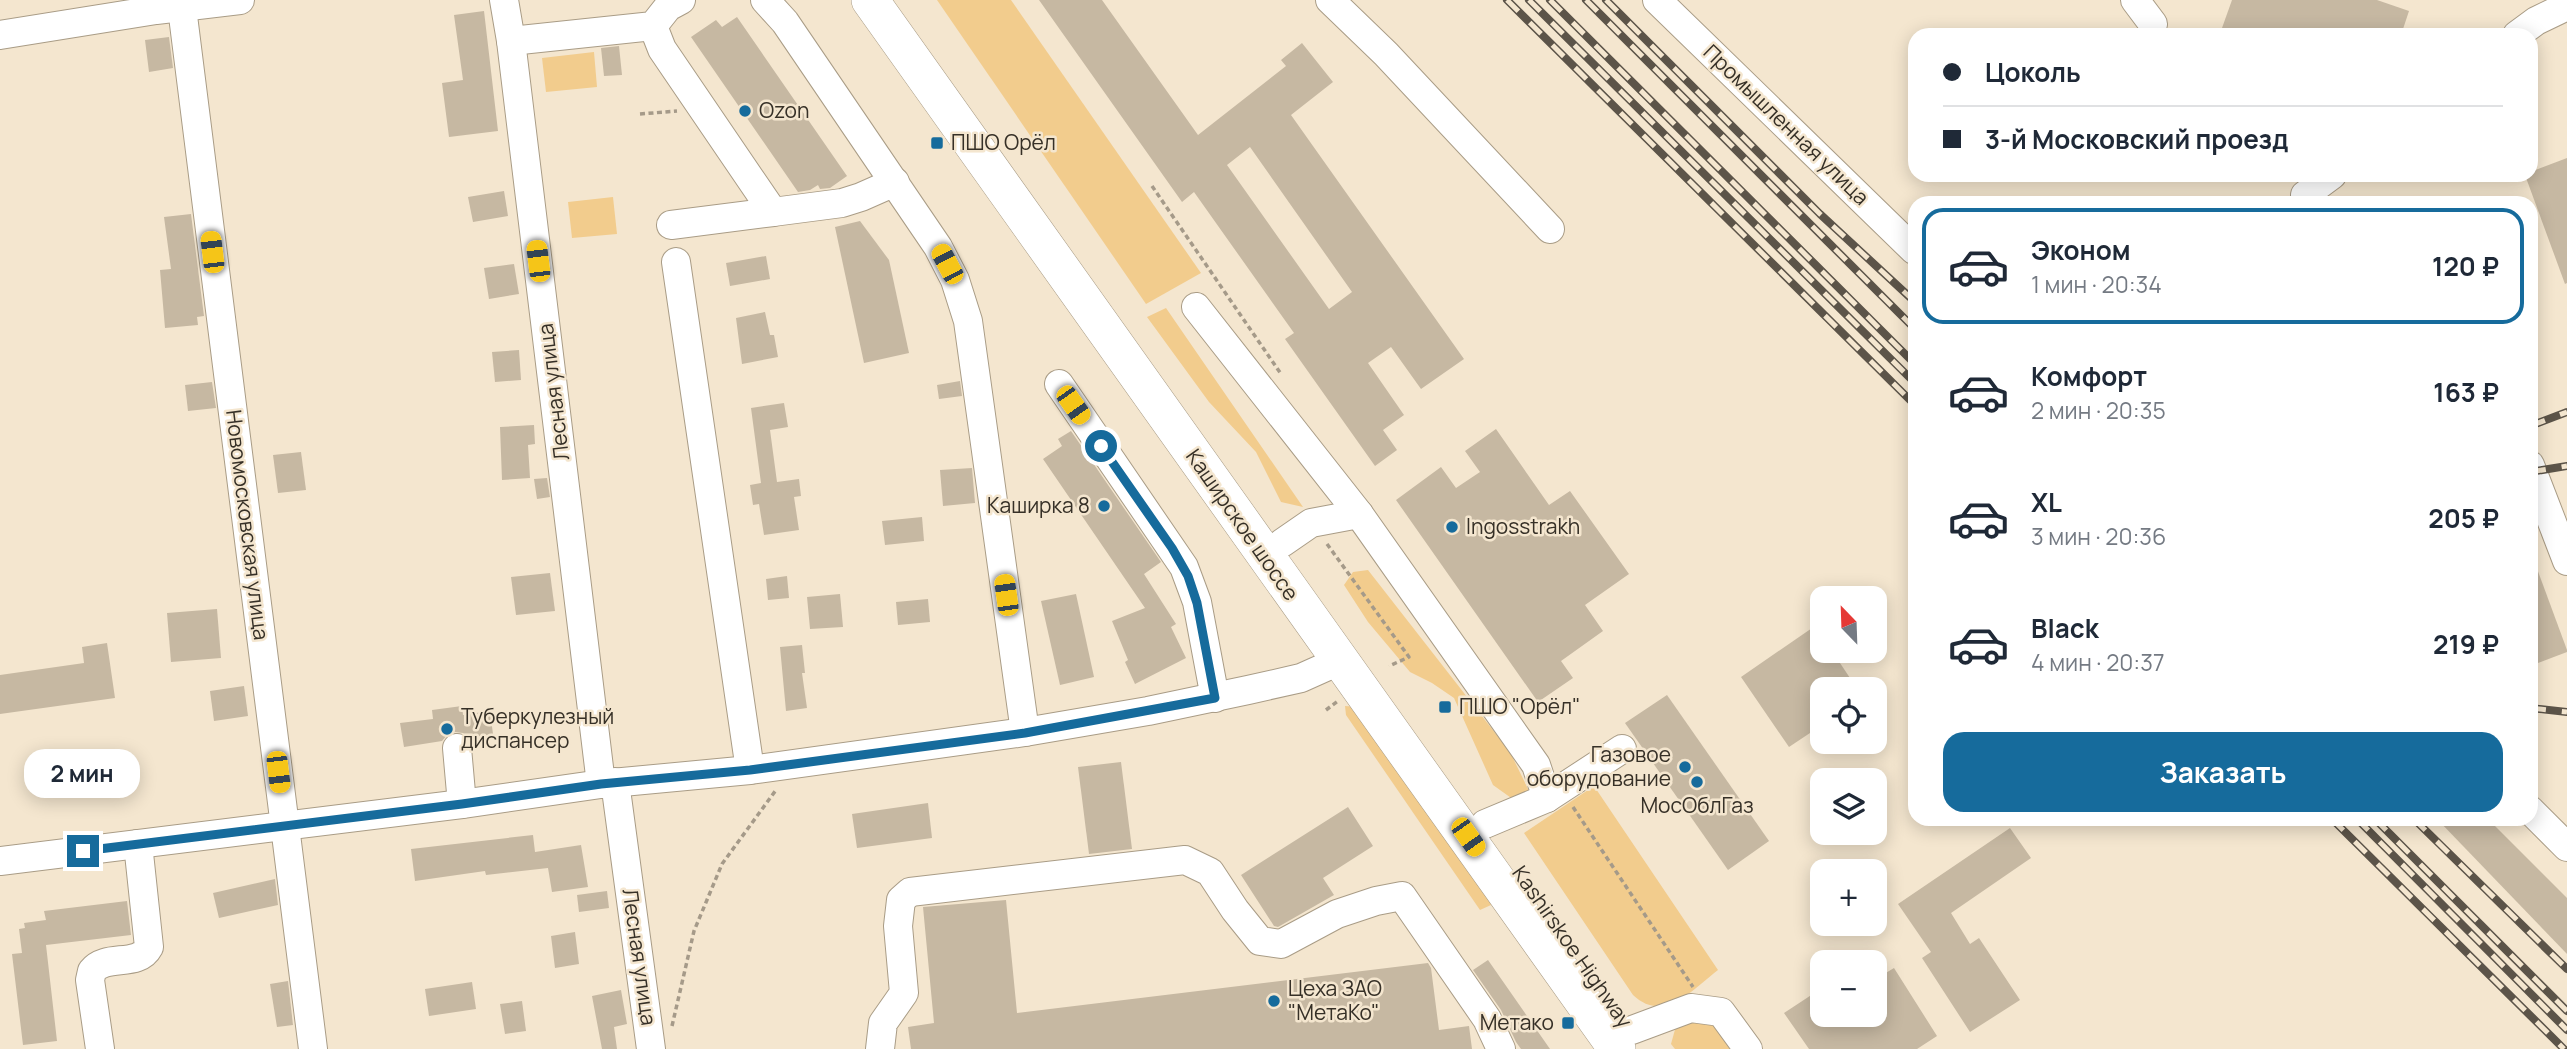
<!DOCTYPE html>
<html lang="ru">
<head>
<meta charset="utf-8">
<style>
  :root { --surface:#fff; --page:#f2f2f3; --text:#1f2937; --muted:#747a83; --line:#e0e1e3; --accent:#166b9c }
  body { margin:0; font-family:Manrope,sans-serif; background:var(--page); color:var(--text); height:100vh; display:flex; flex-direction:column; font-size:26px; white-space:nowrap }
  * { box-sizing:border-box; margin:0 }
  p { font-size:23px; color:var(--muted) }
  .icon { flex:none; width:38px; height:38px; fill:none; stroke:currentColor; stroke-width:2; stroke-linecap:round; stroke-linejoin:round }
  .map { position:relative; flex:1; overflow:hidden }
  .side { position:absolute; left:1908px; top:196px; width:630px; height:630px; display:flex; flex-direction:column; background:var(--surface); border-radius:21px; box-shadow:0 4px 18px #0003 }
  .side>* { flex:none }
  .hud { position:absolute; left:1908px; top:28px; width:630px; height:154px; border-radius:21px; box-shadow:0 4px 18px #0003; display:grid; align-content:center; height:154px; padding:0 35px; background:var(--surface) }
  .needle { width:46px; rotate:337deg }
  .controls { position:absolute; left:1810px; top:586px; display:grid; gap:14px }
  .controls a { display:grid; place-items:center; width:77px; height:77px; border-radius:14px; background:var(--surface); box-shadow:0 4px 18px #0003; font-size:35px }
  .end { position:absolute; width:32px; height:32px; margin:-16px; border:9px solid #166b9c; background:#fff; box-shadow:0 0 0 4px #fff }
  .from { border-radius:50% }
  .bubble { position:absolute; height:49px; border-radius:21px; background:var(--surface); box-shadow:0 4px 18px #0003; font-size:23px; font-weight:700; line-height:49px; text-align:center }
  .car { position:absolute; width:21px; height:42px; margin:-21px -10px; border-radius:9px; box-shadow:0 0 5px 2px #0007; background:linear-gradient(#f5c518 24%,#345 0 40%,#f5c518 0 76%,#345 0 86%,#f5c518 0) }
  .hud b { display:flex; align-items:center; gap:24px; height:66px; font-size:26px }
  .hud b+b { border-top:2px solid var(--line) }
  .hud i { width:18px; height:18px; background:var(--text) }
  ul { padding:12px 0 0; list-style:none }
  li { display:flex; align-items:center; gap:21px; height:116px; margin:0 14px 10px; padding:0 21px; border:4px solid transparent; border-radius:21px }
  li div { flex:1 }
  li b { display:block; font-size:26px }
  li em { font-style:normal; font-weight:700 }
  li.selected { border-color:var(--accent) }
  li>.icon { width:63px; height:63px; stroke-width:1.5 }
  .cta { display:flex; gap:14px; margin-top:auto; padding:14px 35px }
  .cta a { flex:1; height:80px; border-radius:21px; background:var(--accent); color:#fff; font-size:28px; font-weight:700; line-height:80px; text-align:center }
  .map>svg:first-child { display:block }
  .green { fill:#f2cc8d }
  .building { fill:#c6b8a2; fill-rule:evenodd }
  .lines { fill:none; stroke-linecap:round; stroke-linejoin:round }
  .minor-casing { stroke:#a99c86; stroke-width:30 }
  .major-casing { stroke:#a99c86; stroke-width:38 }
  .path { stroke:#a59a89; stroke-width:3.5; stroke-dasharray:5 3.5; stroke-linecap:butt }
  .minor { stroke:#fff; stroke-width:28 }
  .major { stroke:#fff; stroke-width:37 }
  .rail-casing { stroke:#5c5449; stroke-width:8 }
  .rail { stroke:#f4e6cf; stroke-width:5; stroke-dasharray:16; stroke-linecap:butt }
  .route { stroke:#166b9c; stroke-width:9 }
  .poi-dot { fill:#166b9c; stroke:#f4e6cf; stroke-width:2.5 }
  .labels { text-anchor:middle; stroke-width:5; stroke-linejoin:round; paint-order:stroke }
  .poi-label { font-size:21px; fill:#363027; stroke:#f4e6cf; text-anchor:start }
  .street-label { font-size:21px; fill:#363027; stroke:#f4e6cf }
</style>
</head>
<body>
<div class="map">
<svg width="2567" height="1049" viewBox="0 0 2567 1049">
  <rect width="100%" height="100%" fill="#f4e6cf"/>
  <g class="green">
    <polygon points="937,0 1011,0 1201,273 1146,304"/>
    <polygon points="594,52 597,87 546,92 542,58"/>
    <polygon points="613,197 617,234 572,238 568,202"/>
    <polygon points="1166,308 1303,507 1281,502 1256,452 1209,402 1147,317"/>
    <polygon points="1368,570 1510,752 1529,791 1514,800 1493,785 1454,698 1432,683 1410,672 1368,622 1344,585 1353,572"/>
    <polygon points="1345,706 1358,707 1486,889 1491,905 1480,910 1346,715"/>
    <path d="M1594 786 1718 970C1692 990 1664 1024 1633 995L1524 833Z"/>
    <polygon points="1708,1017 1730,1049 1675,1049 1671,1044 1676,1026"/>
  </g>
  <g class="building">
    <path d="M1039 0H1102L1198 135 1286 66 1281 60 1302 43 1333 82 1291 115 1464 359 1421 389 1391 347 1368 363 1404 415 1383 430 1397 450 1375 466 1285 339 1294 333 1194 192 1182 202ZM1250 147 1352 292 1329 309 1227 165Z"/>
    <polygon points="2232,0 2377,0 2409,11 2401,35 2242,35 2222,28"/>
    <polygon points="484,11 498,131 449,137 442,83 463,80 454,15"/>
    <polygon points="737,17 847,176 830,188 820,189 818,185 810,190 798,192 691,37 716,20 722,27"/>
    <polygon points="169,37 173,68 149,72 145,40"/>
    <polygon points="619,46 622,75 604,76 601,48"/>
    <polygon points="2567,158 2567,283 2565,284 2525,175 2530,175 2530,172"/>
    <polygon points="504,191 508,216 473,222 468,197"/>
    <polygon points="191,214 204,316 197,317 198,325 165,328 160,270 171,269 164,217"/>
    <polygon points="860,221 889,260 909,353 864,363 835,227"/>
    <polygon points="766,256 770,279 730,286 726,263"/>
    <polygon points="514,264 519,294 489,299 484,268"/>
    <polygon points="765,312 770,335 774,335 778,357 742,364 736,318"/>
    <polygon points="519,350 521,380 495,382 492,352"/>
    <polygon points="960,381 962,396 939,399 937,385"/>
    <polygon points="212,382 216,408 188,411 185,385"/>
    <polygon points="784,403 788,427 770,430 777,482 799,479 801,496 794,497 799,530 764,535 759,504 753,505 750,485 761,483 751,408"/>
    <polygon points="534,425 535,444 528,445 530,478 502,480 500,427"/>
    <polygon points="1496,429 1549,505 1570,491 1629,574 1585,605 1603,631 1561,661 1573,678 1538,702 1396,500 1441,467 1456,488 1480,472 1465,451"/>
    <polygon points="1071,431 1161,562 1144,574 1176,624 1171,627 1186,658 1135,684 1125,662 1128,660 1112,621 1145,608 1043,459 1062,446 1058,439"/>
    <polygon points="301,452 306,490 278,493 273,455"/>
    <polygon points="972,468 975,503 943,506 940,470"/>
    <polygon points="547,478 550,497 537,499 534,479"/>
    <polygon points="922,517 924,541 885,545 882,521"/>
    <polygon points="2530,555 2532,555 2567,650 2567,652 2530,666"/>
    <polygon points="550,573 555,611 516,615 511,577"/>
    <polygon points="787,576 789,598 768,600 766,579"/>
    <polygon points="840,594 843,627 810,629 807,597"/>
    <polygon points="1076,594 1094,677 1060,685 1041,601"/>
    <polygon points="928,599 930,622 898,625 896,602"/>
    <polygon points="217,609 221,658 171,662 167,613"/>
    <polygon points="1815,626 1822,636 1822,651 1832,651 1858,690 1822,690 1822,725 1789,747 1741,677"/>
    <polygon points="107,643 115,698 0,714 0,675 84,663 82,647"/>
    <polygon points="802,645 805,673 802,673 807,708 786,711 780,647"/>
    <polygon points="244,686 248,716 214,721 210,691"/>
    <polygon points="1667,695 1769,841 1728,870 1625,723"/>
    <polygon points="462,706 463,715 490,711 493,734 470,738 463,733 455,732 447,735 442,741 404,747 400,723 433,719 432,710"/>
    <polygon points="1121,762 1132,849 1089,854 1078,767"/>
    <polygon points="928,803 932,838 857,848 852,814"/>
    <polygon points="1348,807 1373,846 1323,878 1334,895 1278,927 1274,926 1241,875"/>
    <polygon points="2437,819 2488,819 2567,898 2567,954"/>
    <polygon points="2010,828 2031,858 1951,913 1970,944 1979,938 2020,1000 1970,1032 1922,958 1931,952 1898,904"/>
    <polygon points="533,835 535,852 581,845 588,887 552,892 548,868 486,875 485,871 415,881 411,849"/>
    <polygon points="275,879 278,905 219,918 213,893"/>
    <polygon points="607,891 609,908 579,912 577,895"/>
    <polygon points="1006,900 1017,1013 1428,963 1431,968 1439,1030 1469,1026 1472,1049 911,1049 908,1027 934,1023 923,907"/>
    <polygon points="127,901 131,935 46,945 57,1041 23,1045 12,954 22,953 19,929 25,928 24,923 46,920 44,911"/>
    <polygon points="575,932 579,964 555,968 551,936"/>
    <polygon points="1488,960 1550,1049 1521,1049 1516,1042 1501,1010 1473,970"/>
    <polygon points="1894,968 1937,1036 1917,1049 1809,1049 1784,1013 1822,988 1822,1015 1874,1015 1874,980"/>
    <polygon points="288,981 293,1025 277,1027 270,984"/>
    <polygon points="472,982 476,1009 429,1016 425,989"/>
    <polygon points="621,990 627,1024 614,1027 617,1049 602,1049 592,996"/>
    <polygon points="522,1001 526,1031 505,1034 500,1004"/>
  </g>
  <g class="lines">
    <defs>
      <g id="minor">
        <polyline points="181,0 313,1049"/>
        <polyline points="504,0 511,41 601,784"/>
        <polyline points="765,0 785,22 938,247 955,280 968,321 1025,732"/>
        <polyline points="1330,0 1386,54 1550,229"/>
        <polyline points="1657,0 1914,250"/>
        <polyline points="2135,0 2153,24"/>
        <polyline points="653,26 662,49 773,212 842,203 861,197 895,182"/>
        <polyline points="0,35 156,10 240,0"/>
        <polyline points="2517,35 2536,21 2567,6"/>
        <polyline points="511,41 653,26 668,7 681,0"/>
        <polyline points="2305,195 2332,175"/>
        <polyline points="671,225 773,212"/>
        <polyline points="676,262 750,770"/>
        <polyline points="1196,307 1359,514 1536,765 1547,798"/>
        <polyline points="1059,384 1184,567 1197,602 1215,698"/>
        <polyline points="2530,465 2567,561"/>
        <polyline points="1282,543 1311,523 1359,514"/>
        <polyline points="457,748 462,804"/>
        <polyline points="615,782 651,1049"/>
        <polyline points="2530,810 2567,847"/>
        <polyline points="1485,824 1547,798 1622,749"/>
        <polyline points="0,861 462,804 601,784 750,770 1025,732 1148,711 1248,690 1301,678 1339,661"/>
        <polyline points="1632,1030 1691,1008 1721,1012 1748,1049"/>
        <path d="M100 1049 90 980 92 971C106 953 138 968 149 947L138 844"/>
        <polyline points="880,1049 883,1023 904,993 898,926 901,900 910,892 1185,860 1210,872 1235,910 1260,941 1281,944 1337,914 1376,901 1402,896 1487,1019 1501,1049"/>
      </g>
      <polyline id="major" points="870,0 1617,1049"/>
    </defs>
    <use href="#minor" class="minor-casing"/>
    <use href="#major" class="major-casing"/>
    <g class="path">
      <polyline points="640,114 677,111"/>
      <polyline points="1152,186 1281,374"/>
      <polyline points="1327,544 1409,657 1389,666"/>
      <polyline points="1326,710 1338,701"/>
      <polyline points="1573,807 1693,987"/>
      <polyline points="672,1026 694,931 722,864 776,790"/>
    </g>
    <use href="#minor" class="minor"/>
    <use href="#major" class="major"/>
    <defs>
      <g id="rail">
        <polyline points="1507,0 1914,404"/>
        <polyline points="1529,0 1914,382"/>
        <polyline points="1550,0 1914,363"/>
        <polyline points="1586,0 1914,328"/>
        <polyline points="1606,0 1820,214 1914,301"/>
        <polyline points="2530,426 2567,412"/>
        <polyline points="2530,472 2567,466"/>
        <polyline points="2530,708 2567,712"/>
        <polyline points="2332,819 2564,1049"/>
        <polyline points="2357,819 2567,1030"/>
        <polyline points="2375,819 2567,1011"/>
        <polyline points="2414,819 2567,969"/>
      </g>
    </defs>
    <use href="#rail" class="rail-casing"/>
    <use href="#rail" class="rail"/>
  </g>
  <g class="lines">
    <polyline class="route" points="83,851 462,804 601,784 750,770 1025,733 1215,698 1197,603 1188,576 1172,548 1101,446"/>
  </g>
  <g class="poi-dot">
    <circle cx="745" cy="111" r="7"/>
    <rect x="930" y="136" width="14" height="14" rx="3.5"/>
    <circle cx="1104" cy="506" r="7"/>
    <circle cx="1452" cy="527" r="7"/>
    <rect x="1438" y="700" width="14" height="14" rx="3.5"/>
    <circle cx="447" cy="729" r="7"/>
    <circle cx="1685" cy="767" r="7"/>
    <circle cx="1697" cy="782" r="7"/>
    <circle cx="1274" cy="1001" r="7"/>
    <rect x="1561" y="1016" width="14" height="14" rx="3.5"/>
  </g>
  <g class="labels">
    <g class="poi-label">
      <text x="759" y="118">Ozon</text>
      <text x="951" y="150">ПШО Орёл</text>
      <text x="1090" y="513" text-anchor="end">Каширка 8</text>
      <text x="1466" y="534">Ingosstrakh</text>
      <text x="1459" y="714">ПШО "Орёл"</text>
      <text x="461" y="724">Туберкулезный<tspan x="461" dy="24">диспансер</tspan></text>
      <text x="1671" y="762" text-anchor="end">Газовое<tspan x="1671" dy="24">оборудование</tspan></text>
      <text x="1697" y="813" text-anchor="middle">МосОблГаз</text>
      <text x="1288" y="996">Цеха ЗАО<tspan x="1288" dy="24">"МетаКо"</tspan></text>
      <text x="1554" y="1030" text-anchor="end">Метако</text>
    </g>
    <g class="street-label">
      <text transform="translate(1786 125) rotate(44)" y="7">Промышленная улица</text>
      <text transform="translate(554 392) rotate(-97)" y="7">Лесная улица</text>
      <text transform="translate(247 525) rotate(83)" y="7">Новомосковская улица</text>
      <text transform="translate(1242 525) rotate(55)" y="7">Каширское шоссе</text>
      <text transform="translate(1572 947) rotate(55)" y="7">Kashirskoe Highway</text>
      <text transform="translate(639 957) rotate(82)" y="7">Лесная улица</text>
    </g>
  </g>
</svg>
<div class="controls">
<a><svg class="needle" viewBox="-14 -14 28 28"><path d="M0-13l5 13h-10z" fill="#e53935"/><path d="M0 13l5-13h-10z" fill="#747a83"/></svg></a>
<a><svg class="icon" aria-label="locate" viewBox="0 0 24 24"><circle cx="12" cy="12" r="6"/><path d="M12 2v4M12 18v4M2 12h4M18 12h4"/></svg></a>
<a><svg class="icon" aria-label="layers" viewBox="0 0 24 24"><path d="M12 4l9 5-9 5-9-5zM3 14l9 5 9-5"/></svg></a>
<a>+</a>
<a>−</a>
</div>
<i class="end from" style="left:1101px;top:446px"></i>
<i class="end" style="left:83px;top:851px"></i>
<div class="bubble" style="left:24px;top:749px;width:116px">2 мин</div>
<i class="car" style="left:212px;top:252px;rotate:353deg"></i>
<i class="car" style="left:538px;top:261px;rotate:353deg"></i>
<i class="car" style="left:947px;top:264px;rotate:332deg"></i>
<i class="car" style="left:1073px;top:405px;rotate:145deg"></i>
<i class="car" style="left:1006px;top:595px;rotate:352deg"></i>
<i class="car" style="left:278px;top:772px;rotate:173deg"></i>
<i class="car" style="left:1468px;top:837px;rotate:145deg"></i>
<div class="hud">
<b><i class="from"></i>Цоколь</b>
<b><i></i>3-й Московский проезд</b>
</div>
<section class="side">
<ul>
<li class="selected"><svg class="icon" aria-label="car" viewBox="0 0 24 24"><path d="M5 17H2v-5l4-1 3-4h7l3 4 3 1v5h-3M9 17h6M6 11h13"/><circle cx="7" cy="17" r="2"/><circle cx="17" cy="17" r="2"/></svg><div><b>Эконом</b><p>1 мин · 20:34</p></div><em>120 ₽</em></li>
<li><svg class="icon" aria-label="car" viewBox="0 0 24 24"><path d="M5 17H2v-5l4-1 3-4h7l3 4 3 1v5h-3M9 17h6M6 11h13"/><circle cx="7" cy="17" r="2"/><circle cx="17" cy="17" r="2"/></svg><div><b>Комфорт</b><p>2 мин · 20:35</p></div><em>163 ₽</em></li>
<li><svg class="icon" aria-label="car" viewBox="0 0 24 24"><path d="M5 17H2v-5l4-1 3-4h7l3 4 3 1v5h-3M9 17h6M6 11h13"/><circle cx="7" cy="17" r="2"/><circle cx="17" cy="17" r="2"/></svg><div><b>XL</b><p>3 мин · 20:36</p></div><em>205 ₽</em></li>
<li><svg class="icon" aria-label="car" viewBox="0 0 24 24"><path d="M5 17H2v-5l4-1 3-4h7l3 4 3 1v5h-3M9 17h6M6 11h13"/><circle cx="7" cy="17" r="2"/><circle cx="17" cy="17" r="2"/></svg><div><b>Black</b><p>4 мин · 20:37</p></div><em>219 ₽</em></li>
</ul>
<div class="cta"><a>Заказать</a></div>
</section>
</div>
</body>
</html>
